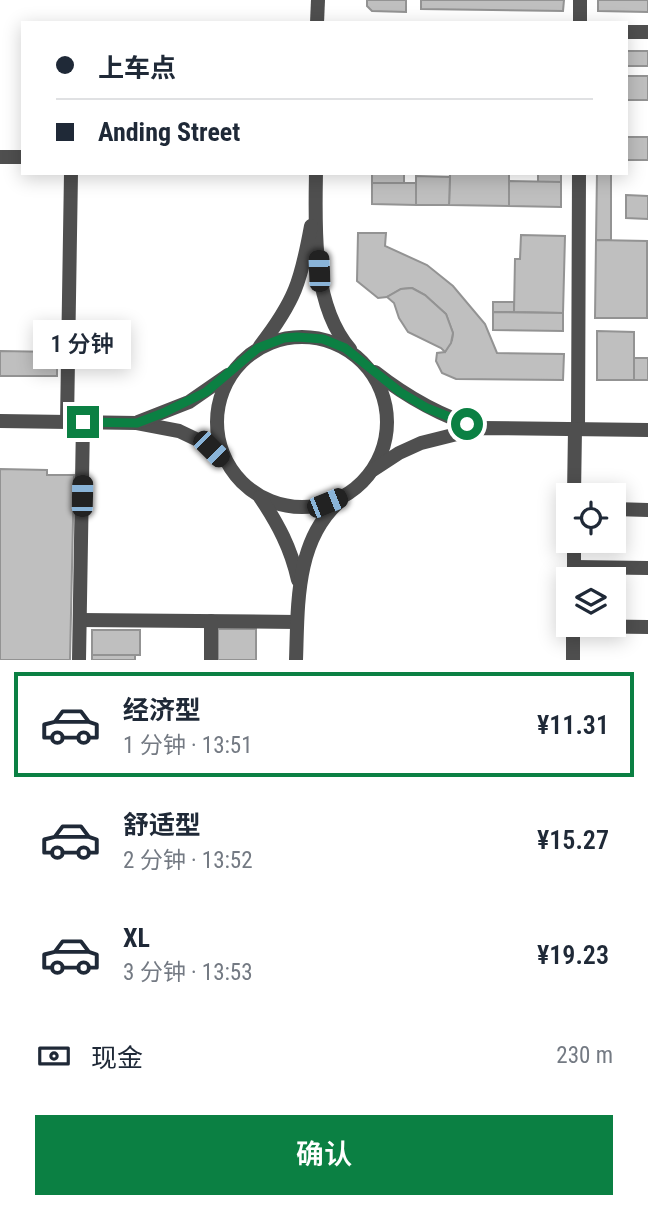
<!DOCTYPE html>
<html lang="zh">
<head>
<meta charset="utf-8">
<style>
  :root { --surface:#fff; --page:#f2f2f3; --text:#1f2937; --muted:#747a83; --line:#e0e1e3; --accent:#0b8043 }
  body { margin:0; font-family:"Roboto Condensed","Noto Sans SC",sans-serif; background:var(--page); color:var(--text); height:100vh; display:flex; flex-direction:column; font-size:26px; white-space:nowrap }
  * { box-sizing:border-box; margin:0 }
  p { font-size:23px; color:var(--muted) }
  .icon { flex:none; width:38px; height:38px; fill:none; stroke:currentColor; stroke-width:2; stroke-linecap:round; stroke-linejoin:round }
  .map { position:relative; height:660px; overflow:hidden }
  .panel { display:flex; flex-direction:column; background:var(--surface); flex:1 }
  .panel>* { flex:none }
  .guide { position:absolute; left:21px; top:21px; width:607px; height:154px; border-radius:0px; box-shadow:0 4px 18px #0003; display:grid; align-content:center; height:154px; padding:0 35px; background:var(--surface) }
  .controls { position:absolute; left:556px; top:483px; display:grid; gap:14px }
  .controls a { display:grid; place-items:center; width:70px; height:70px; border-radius:0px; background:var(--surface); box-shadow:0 4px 18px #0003; font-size:35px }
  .end { position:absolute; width:32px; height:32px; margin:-16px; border:9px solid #0b8043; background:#fff; box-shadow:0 0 0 4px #fff }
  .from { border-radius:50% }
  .bubble { position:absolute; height:49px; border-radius:0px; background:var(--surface); box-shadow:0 4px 18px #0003; font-size:23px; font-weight:600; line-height:49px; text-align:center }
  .car { position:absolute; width:21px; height:42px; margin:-21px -10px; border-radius:9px; box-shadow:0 0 5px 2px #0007; background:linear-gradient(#222 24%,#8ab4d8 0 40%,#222 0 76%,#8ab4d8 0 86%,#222 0) }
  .guide b { display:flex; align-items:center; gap:24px; height:66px; font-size:26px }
  .guide b+b { border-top:2px solid var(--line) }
  .guide i { width:18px; height:18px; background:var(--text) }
  ul { padding:12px 0 0; list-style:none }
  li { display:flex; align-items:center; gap:21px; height:105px; margin:0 14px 10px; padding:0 21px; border:4px solid transparent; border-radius:0px }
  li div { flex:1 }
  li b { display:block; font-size:26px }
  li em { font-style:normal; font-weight:600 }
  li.selected { border-color:var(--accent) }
  li>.icon { width:63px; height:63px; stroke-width:1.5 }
  .pay { display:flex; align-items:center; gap:18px; height:77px; padding:0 35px; font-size:26px }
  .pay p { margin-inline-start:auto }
  .button { display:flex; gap:14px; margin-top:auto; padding:14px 35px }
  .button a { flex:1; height:80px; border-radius:0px; background:var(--accent); color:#fff; font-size:28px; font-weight:600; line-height:80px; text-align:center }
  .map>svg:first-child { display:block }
  .building { fill:#bfbfbf; stroke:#939393; stroke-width:2 }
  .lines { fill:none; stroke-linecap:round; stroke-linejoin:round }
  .minor { stroke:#4f4f4f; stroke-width:14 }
  .route { stroke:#0b8043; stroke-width:9 }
</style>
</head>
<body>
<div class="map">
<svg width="648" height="660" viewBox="0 0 648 660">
  <rect width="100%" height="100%" fill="#fff"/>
  <g class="building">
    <polygon points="367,0 406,0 406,12 372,11 367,6"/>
    <polygon points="421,0 564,0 563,11 421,9"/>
    <polygon points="598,0 648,0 648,12 598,11"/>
    <rect x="626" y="51" width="22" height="15"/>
    <rect x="626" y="76" width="22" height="24"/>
    <rect x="626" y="137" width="22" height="23"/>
    <rect x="372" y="173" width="32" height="10"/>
    <polygon points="450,173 509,173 509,206 449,205"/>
    <rect x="538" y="173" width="23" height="9"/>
    <polygon points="597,173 611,173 611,240 596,240"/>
    <polygon points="416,176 450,177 449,205 416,205"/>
    <polygon points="509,181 561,182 561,207 509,206"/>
    <polygon points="372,183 416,183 416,205 372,204"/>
    <polygon points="626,195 648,196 648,219 626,218"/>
    <polygon points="358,233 386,233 385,246 427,265 453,286 485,324 497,353 564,354 563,380 456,379 442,373 436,361 437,353 445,352 452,340 453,333 446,314 425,295 412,288 401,289 387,297 378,298 357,281"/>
    <polygon points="521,235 565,236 563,313 514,312 515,259 520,259"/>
    <polygon points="596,240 647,241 647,318 595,318"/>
    <polygon points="412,288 425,295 446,314 453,333 451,343 445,352 441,348 408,332 399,318 394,303 387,297 401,289"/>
    <rect x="493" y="302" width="21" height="10"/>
    <polygon points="493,312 563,313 563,331 493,330"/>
    <polygon points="597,331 634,332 634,380 597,380"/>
    <polygon points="0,351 57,352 57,376 0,376"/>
    <rect x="634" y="358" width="14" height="22"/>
    <polygon points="0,469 47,470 47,475 74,475 70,660 0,660"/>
    <rect x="218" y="629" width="38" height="31"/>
    <rect x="92" y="630" width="48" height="25"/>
    <rect x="92" y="655" width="43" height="5"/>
  </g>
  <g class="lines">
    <g class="minor">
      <polyline points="317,23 318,0"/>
      <polyline points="580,23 580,0"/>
      <polyline points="626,32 648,32"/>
      <polyline points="0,157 23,157"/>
      <path d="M316 173C315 229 312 305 350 349"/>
      <circle cx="302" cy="422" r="85"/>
      <path d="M260 346C295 301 301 281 311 226"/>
      <path d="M375 372C408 398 440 416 480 428"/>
      <polyline points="0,421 137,423 179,431 200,441 222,460"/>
      <polyline points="67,422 71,173"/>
      <polyline points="138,422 189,402 228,375"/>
      <polyline points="578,429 579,173"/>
      <polyline points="373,470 399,453 421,443 481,428 648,430"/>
      <polyline points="574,495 575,429"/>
      <path d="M260 497C278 524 291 548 298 580"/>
      <polyline points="614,509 648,510"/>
      <polyline points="574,567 648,568"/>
      <polyline points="574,579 574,541"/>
      <polyline points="80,620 297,622"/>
      <polyline points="573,626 648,627"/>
      <polyline points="79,660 83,422"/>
      <polyline points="211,660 211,621"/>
      <path d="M296 660C298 605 295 540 340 501"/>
      <polyline points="573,660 573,625"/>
    </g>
  </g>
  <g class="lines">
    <polyline class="route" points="83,422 137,423 163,413 206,392 258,348 284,338 297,337 323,339 345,348 400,392 427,408 467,424"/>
  </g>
</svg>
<div class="controls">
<a><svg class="icon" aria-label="locate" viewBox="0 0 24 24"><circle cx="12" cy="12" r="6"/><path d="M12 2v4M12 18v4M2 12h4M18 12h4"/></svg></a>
<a><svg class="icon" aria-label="layers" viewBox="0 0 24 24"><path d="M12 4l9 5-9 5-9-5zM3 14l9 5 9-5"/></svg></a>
</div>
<i class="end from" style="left:467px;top:424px"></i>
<i class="end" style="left:83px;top:422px"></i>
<div class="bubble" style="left:33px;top:320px;width:98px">1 分钟</div>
<i class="car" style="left:319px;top:271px;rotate:358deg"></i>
<i class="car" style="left:211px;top:449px;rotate:135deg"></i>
<i class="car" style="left:82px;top:496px;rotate:1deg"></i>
<i class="car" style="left:327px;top:503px;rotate:68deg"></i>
<div class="guide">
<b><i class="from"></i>上车点</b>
<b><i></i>Anding Street</b>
</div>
</div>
<section class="panel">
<ul>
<li class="selected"><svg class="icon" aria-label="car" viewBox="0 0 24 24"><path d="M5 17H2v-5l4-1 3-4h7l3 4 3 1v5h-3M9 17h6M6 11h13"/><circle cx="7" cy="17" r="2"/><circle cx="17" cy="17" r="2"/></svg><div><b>经济型</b><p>1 分钟 · 13:51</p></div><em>¥11.31</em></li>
<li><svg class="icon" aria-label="car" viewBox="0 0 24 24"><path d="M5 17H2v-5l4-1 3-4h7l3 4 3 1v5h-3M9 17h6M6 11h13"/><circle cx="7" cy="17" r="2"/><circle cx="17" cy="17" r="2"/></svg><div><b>舒适型</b><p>2 分钟 · 13:52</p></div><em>¥15.27</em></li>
<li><svg class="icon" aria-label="car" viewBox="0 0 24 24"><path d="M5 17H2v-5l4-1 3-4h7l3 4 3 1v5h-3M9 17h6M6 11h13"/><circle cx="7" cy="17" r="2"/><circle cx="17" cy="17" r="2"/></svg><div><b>XL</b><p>3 分钟 · 13:53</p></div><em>¥19.23</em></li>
</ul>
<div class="pay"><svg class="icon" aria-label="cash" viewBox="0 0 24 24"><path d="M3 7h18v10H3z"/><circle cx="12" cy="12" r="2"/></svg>现金<p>230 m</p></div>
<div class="button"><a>确认</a></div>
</section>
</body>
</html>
